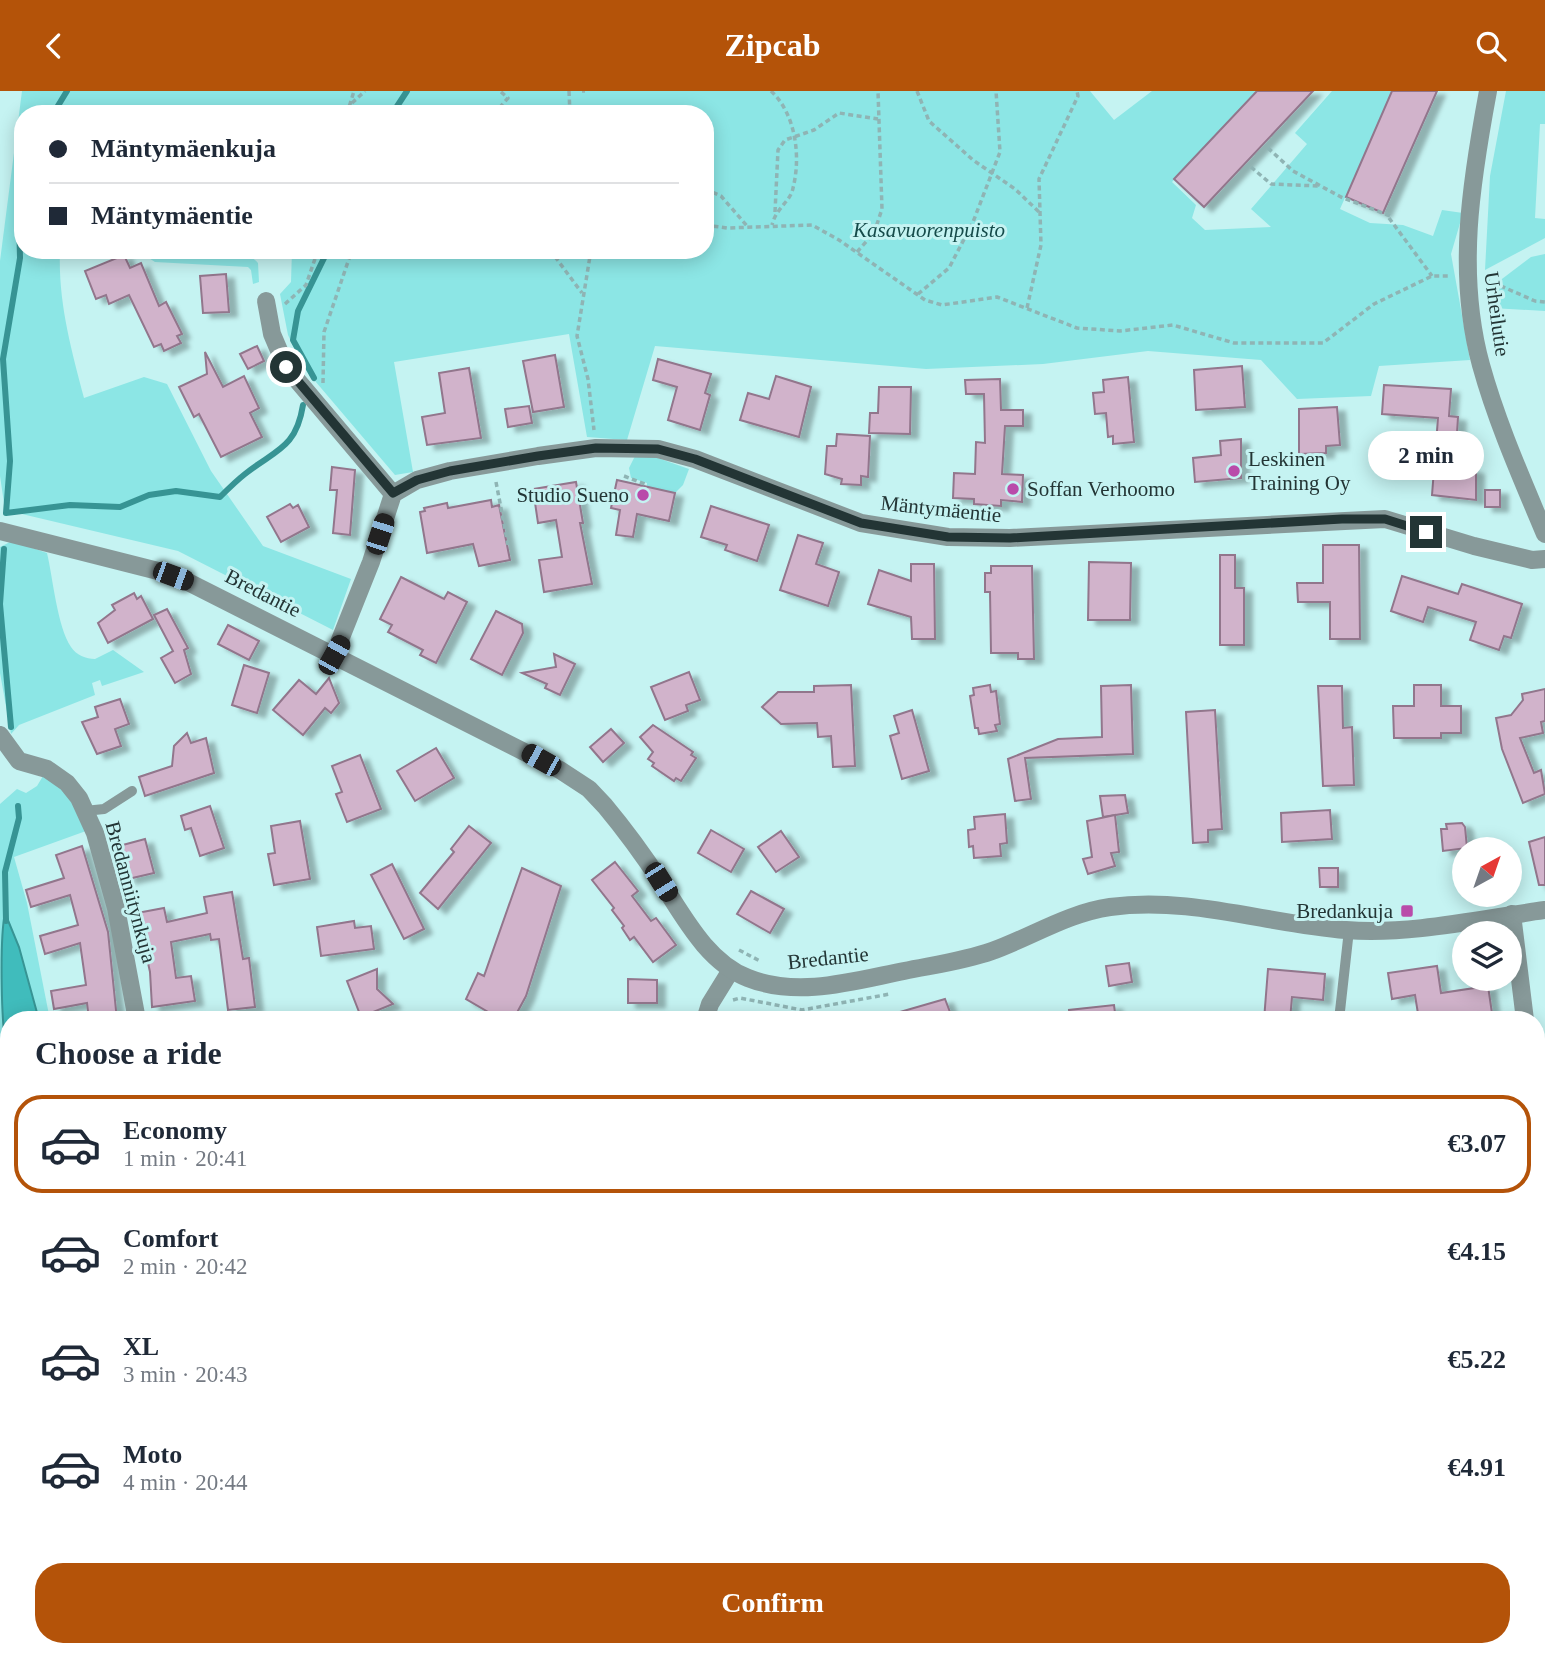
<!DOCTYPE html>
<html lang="en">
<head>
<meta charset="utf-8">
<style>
  :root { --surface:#fff; --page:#f6f6f7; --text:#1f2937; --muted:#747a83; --line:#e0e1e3; --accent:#b45309 }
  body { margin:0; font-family:Georgia,serif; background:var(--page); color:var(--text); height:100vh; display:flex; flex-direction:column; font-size:26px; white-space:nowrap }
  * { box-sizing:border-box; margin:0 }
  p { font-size:23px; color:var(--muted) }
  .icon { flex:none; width:38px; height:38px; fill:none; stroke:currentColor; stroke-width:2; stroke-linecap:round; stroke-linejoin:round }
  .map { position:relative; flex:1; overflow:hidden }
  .panel { position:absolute; left:0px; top:920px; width:1545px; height:646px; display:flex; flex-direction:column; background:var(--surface); border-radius:28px 28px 0 0; box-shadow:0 4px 18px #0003 }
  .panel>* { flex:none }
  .banner { position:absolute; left:14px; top:14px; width:700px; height:154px; border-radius:28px; box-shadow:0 4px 18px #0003; display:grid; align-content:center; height:154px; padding:0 35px; background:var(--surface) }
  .needle { width:46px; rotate:40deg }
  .fabs { position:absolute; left:1452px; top:746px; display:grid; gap:14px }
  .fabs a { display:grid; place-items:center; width:70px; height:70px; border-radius:50%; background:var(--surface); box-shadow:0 4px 18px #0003; font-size:35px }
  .end { position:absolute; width:32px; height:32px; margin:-16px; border:9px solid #233535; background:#fff; box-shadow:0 0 0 4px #fff }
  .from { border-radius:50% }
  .bubble { position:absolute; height:49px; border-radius:24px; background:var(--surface); box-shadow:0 4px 18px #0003; font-size:23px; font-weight:600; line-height:49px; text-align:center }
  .car { position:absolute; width:21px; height:42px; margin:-21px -10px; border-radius:9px; box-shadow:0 0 5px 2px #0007; background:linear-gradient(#222 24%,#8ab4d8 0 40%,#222 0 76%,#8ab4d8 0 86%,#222 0) }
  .banner b { display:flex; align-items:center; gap:24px; height:66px; font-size:26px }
  .banner b+b { border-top:2px solid var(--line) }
  .banner i { width:18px; height:18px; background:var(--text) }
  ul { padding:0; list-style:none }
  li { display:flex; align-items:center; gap:21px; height:98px; margin:0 14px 10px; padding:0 21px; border:4px solid transparent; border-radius:28px }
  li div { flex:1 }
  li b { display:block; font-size:26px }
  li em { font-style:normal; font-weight:600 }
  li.selected { border-color:var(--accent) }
  li>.icon { width:63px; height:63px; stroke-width:1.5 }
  h2 { padding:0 35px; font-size:32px; line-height:84px }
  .action { display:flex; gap:14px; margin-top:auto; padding:14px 35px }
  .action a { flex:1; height:80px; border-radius:28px; background:var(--accent); color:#fff; font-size:28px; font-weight:600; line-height:80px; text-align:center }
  header { display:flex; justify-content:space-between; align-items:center; height:91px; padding:0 35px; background:var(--accent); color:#fff; font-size:32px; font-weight:600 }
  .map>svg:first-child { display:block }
  .built { fill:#b1e9e7 }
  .green { fill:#8ce6e5 }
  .water { fill:#40bcbc; stroke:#379494; stroke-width:2 }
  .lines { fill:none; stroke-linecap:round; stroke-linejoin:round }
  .stream { stroke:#379494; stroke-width:6 }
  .building { fill:#d1b3cb; stroke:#92768c; stroke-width:2; filter:url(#shadow) }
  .path { stroke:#8fb4b4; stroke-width:3.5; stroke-dasharray:5 3.5; stroke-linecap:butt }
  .service { stroke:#879999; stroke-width:10 }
  .minor { stroke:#879999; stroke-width:18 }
  .tertiary { stroke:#879999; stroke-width:18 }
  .rail { stroke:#698787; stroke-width:5; stroke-dasharray:9 9; stroke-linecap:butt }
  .route { stroke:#233535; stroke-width:9 }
  .poi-dot { fill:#b94baa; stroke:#c5f3f2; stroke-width:2.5 }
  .labels { text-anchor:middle; stroke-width:6; stroke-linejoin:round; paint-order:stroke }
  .park-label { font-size:21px; font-style:italic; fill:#154b4a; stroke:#c5f3f2 }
  .street-label { font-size:21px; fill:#233535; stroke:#c5f3f2 }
  .poi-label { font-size:21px; fill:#233535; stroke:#c5f3f2; text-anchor:start }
</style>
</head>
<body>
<header><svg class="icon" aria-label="back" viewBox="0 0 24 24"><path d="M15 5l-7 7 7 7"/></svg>Zipcab<svg class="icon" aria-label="search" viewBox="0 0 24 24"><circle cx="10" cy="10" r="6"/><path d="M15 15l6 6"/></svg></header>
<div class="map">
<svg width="1545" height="1566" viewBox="0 0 1545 1566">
  <defs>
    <filter id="shadow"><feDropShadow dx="8" dy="4.5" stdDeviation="2" flood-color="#0004"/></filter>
  </defs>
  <rect width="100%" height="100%" fill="#c5f3f2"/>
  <g class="built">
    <polygon points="0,1078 9,1087 9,1149 0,1141"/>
    <polygon points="633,1558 744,1558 770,1566 654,1566"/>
  </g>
  <g class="green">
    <path d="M22 0H1090L1114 29 1152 0H1257L1172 91 1196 114 1192 127 1205 139 1271 136 1251 118 1307 53 1295 42 1332 0H1392L1340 118 1370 132 1403 134 1433 145 1442 119 1463 122 1451 163 1470 269 1379 275 1371 305 1297 308 1261 269 1148 260 1043 273 926 278 655 255 627 349 587 346 569 243 394 271 413 381 395 384 304 277 288 244 280 203 291 191 292 159H705V23H23V159H60C58 211 71 257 84 307L144 286 167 293 211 380 263 455 351 488 333 539 178 460 5 419 0 385V170Z"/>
    <polygon points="1506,0 1545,0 1545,33 1540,33 1535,127 1545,128 1545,147 1485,179 1490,85"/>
    <path d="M121 159C149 159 241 150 258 172L259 191 253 193 251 179 248 176 155 171 141 162Z"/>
    <polygon points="1545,163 1545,220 1492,217 1490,197 1531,166"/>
    <polygon points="635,365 655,366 689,378 683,394 675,402 647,396 647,392 631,387 629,377"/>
    <path d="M12 450 47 462C53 487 57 535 71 556 76 564 86 568 95 568L113 559 144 581 102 595 100 589 92 592 95 604 19 634 11 643 0 582V456Z"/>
    <polygon points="43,685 70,704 86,740 14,766 27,812 50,929 9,929 9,1020 0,1012 0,713 17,698 26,702 37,695"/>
    <polygon points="9,1313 9,1349 3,1349 0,1353 3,1358 9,1358 9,1386 0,1381 0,1330 8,1322 4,1318"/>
    <polygon points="1537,1503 1545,1503 1545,1566 938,1566 926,1558 1536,1558"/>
  </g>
  <path class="water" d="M5 822 19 856 39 929H9V964C0 948 0 845 5 822Z"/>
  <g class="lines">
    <g class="stream">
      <polyline points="53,23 67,0"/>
      <polyline points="392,23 407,0"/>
      <path d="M23 93 19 125 20 167 3 268 10 370 6 422 70 414 120 416 149 404 176 400 220 406C228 398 236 390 245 383 275 359 296 358 303 314"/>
      <polyline points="314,287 293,249 298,220 328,159"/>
      <polyline points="4,458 0,513 11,636"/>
      <polyline points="6,830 5,781 19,727 18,715"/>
      <polyline points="874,1558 909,1566"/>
      <polyline points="1367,1566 1367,1559"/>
    </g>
  </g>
  <g class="building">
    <polygon points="1257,0 1313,0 1204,116 1174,88"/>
    <polygon points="1392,0 1437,0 1383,122 1346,106"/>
    <polygon points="124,164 130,177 141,172 159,215 166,211 182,243 177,245 181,252 164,260 161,253 154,256 129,204 109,213 106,204 96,208 85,180"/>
    <polygon points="226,183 229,221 203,222 200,185"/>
    <polygon points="257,255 264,270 248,278 240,263"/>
    <polygon points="205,261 223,296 244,285 259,317 250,322 262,346 221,366 199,323 194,326 179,296 207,283"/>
    <polygon points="555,264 564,316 533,321 523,270"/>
    <polygon points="658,268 711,283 705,302 710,304 700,339 668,329 677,296 653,289"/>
    <polygon points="1242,275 1245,316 1196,319 1194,279"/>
    <polygon points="469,277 481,347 427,354 422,326 445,322 439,282"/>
    <polygon points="776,285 811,296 799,346 740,329 748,302 769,308"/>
    <polygon points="1128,286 1134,351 1113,353 1113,345 1108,346 1106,322 1095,323 1093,302 1104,301 1103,289"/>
    <polygon points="1000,288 1001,319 1023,319 1023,335 1005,335 1002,383 1023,384 1022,411 1001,409 1001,415 974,413 974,408 953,407 954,382 975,383 976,351 985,352 984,303 966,303 965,289"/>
    <polygon points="1384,294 1451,298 1449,325 1458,326 1455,375 1476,379 1476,409 1432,404 1438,327 1382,323"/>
    <polygon points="879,296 911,296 910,343 869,342 870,322 878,322"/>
    <polygon points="529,315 532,332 508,336 505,318"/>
    <polygon points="1337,316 1340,354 1326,355 1326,362 1299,363 1299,318"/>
    <polygon points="837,343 870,345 868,386 861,385 861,394 841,393 842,388 825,383 827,355 836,355"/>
    <polygon points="1241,348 1241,387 1195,391 1193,367 1221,364 1220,350"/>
    <polygon points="332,376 355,379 350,444 333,442 337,399 330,399"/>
    <polygon points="617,389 675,402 669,430 637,423 633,446 616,444 620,419 611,417"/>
    <polygon points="576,391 583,432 580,432 592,493 544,501 539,469 562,466 556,429 538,432 533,398"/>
    <rect x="1485" y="399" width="15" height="17"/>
    <polygon points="491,409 492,416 499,414 510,469 479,475 473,453 427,462 420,421 425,420 424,417 447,412 448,417"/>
    <polygon points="290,413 293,417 298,414 309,436 281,451 267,426"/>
    <polygon points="711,415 769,434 757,470 725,459 727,454 701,446"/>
    <polygon points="798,444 823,452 816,473 839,481 828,515 780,499"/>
    <polygon points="1323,454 1359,454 1360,548 1330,548 1330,511 1298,511 1297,492 1323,492"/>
    <polygon points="1220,464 1235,464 1235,497 1244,497 1244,554 1220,554"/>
    <polygon points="1089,471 1131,472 1130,529 1088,529"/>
    <polygon points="911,473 934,473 935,548 912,548 911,526 868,513 879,479 911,490"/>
    <polygon points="991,475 1032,475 1034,568 1018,568 1018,562 991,562 990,501 985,501 985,482 991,482"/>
    <polygon points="1402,485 1458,503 1462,493 1522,513 1511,547 1504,545 1499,559 1470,549 1476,531 1428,516 1423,531 1391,520"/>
    <polygon points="401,486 444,508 448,501 467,511 436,572 420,564 423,559 388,541 392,534 380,528"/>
    <polygon points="134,502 137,508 141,505 153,528 108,552 98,532 115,519 112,514"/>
    <polygon points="167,518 188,557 184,559 191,583 175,592 161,567 173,560 154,524"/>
    <polygon points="496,520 522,533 523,542 502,584 471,568"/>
    <polygon points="228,534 259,550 249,569 218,553"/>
    <polygon points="554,563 575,573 560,604 545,597 547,593 522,582 556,576"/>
    <polygon points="244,574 269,582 257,622 232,614"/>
    <polygon points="689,581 700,609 686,614 688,620 665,629 651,596"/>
    <polygon points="329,587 339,612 331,622 325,617 303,644 273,619 299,589 316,603"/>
    <polygon points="851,594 855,675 833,676 831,645 818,646 817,632 781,633 762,616 778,601 814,601 814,595"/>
    <polygon points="990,594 991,601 996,600 1000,633 995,634 997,640 979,643 978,637 975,637 970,605 974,604 973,597"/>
    <polygon points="1131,594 1133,663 1025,667 1031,708 1015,710 1008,668 1058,648 1102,646 1101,595"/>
    <polygon points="1414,594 1441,594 1441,615 1461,615 1461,642 1441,642 1441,647 1394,647 1393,615 1414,615"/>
    <polygon points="1318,595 1342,595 1343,637 1352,636 1354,694 1323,695"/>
    <polygon points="1545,598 1545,630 1541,631 1543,642 1520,647 1534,682 1541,679 1545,703 1523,712 1502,658 1496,627 1511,624 1523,609 1522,603"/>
    <polygon points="120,608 129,633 115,638 121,655 97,663 82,631 98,626 95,616"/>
    <polygon points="912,619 929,680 902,688 890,645 899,642 894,625"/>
    <polygon points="1215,619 1222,738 1208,739 1208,751 1193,752 1186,621"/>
    <polygon points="653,634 693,661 691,664 696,667 681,690 676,687 674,690 652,675 654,672 648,668 653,661 640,646"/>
    <polygon points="611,638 624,652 603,671 590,656"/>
    <polygon points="187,642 191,652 206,647 214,682 145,705 139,686 172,675 174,655"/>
    <polygon points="436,657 454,687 415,710 397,680"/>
    <polygon points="360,664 381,718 347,731 336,703 342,701 332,675"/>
    <polygon points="1125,704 1128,722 1103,726 1100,705"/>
    <polygon points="210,715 224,757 200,765 191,737 185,739 181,725"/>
    <polygon points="1330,719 1332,748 1282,751 1281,722"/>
    <polygon points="1005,723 1007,752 1000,753 1001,765 974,767 973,755 969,756 968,739 975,738 974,726"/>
    <polygon points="1115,724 1119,761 1111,762 1115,775 1088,783 1083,768 1092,766 1087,730"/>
    <polygon points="300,730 310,788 274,794 268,763 275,762 271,735"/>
    <polygon points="1462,732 1465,736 1467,757 1443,760 1441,738 1447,738 1446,733"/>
    <polygon points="469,735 491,752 438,818 420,802 454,761 451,758"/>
    <polygon points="711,739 744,758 731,781 698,762"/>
    <polygon points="781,740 799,766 776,781 758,756"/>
    <polygon points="1545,746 1545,794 1539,794 1529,751"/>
    <polygon points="145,748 154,782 128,788 119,755"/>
    <polygon points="82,755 108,841 117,929 89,929 87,912 54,918 51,900 86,894 80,852 45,863 40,845 78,834 70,804 31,816 26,799 64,787 56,764"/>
    <polygon points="615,771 638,800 632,805 651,830 656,827 676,854 653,871 634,846 630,849 622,837 624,835 612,819 614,817 592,789"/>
    <polygon points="392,773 424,838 404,848 371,784"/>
    <polygon points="522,777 561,795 526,905 513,929 502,929 466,908 478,882 484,885"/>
    <polygon points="1319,777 1338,777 1338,796 1320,796"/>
    <polygon points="751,800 784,818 770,842 737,823"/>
    <polygon points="232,801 243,868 249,867 255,916 228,919 219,848 211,849 210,843 171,851 176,887 191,885 195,910 152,916 150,881 137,822 164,817 167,831 207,822 204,806"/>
    <polygon points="354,830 355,837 371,835 374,858 321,865 317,836"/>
    <polygon points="1129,872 1132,891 1109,895 1106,875"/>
    <polygon points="1437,875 1441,902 1488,895 1493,929 1466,929 1466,924 1419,929 1415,904 1392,908 1388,882"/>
    <polygon points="377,878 377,898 393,913 361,926 347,890"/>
    <polygon points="1268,878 1325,883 1323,909 1292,906 1290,929 1264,929"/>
    <polygon points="628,888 657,889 657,912 628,912"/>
    <polygon points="945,908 953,929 886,929 886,925"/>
    <polygon points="1114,914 1116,929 1070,929 1069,919"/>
    <polygon points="0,1544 9,1550 9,1558 18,1558 28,1566 0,1566"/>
  </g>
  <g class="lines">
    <g class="path">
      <polyline points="569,0 570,23"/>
      <polyline points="582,0 585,0"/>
      <path d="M771 0C796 23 801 66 793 97 791 110 776 117 772 134"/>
      <polyline points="917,0 929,30 973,69 1015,98 1039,121"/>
      <polyline points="352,12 365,0"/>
      <polyline points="347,23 354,0"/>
      <polyline points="494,23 508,7 500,0"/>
      <polyline points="1268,57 1293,80 1341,106 1393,126"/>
      <polyline points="1251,76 1271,93 1319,95"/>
      <polyline points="705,98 721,105 748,136"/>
      <polyline points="775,121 778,59 785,49 814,39 839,22 878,28"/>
      <polyline points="1389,127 1432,185"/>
      <polyline points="705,134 727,137 812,134 839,149 925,209 942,214 997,206 1077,237 1120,240 1173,234 1234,252 1323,252 1374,213 1432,185 1450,185"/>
      <polyline points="550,159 582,202"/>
      <polyline points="591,159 577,245 588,288 594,339"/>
      <polyline points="857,161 874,142 882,118 878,0"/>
      <polyline points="1485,188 1535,210 1545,211"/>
      <polyline points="918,203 949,177 973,131 1000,61 996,0"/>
      <polyline points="285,213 306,194 318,159"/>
      <polyline points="1027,217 1041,154 1039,88 1078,5 1077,0"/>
      <polyline points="323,292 324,241 352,159"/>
      <polyline points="624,385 645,393 645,395"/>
      <polyline points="496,391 508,454"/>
      <polyline points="739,859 760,870"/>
      <polyline points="733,909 740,907 802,919 890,903"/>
      <polyline points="0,1401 9,1409"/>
      <polyline points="0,1472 9,1480"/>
      <polyline points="101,1558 112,1566"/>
      <polyline points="210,1558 225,1566"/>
      <polyline points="565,1558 589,1566"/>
    </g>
    <g class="service">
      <polyline points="85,720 104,718 132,700"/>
      <polyline points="1339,929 1349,839"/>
    </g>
    <g class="minor">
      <path d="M1488 0C1471 91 1456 183 1481 274 1497 332 1522 388 1545 443"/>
      <polyline points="266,210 272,243 286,276 393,403"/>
      <polyline points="334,564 371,471 393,403 417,389 450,380 538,365 596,357 658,358 695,368 861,432 948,446 1010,447 1385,428 1474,455 1532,469 1545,468"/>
      <polyline points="0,644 19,670 47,678 67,692 79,707 95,742 116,817 137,929"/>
      <polyline points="1512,823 1525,929"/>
      <polyline points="705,929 710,913 731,879"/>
      <polyline points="1536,1250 1545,1247"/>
      <polyline points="1536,1408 1545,1408"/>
    </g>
    <g class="tertiary">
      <path d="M0 440 158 480 188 491 560 679 589 698 605 715C625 739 644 765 661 791 684 826 707 871 748 887 798 907 854 890 904 880 933 874 964 870 992 860 1031 846 1068 822 1110 816 1190 805 1267 833 1346 839 1411 844 1480 828 1545 819"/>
      <polyline points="0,1436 9,1444"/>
      <polyline points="158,1558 171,1566"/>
    </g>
    <g class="rail">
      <polyline points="0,1090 9,1099"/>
      <polyline points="0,1112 9,1121"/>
      <polyline points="668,1558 691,1566"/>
      <polyline points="707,1558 731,1566"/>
    </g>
  </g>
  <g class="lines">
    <polyline class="route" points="286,276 393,402 417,389 450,380 538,365 596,357 658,358 695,368 861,432 948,446 1010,447 1342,428 1385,428 1426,441"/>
  </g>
  <g class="poi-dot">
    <circle cx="1234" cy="380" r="7"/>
    <circle cx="1013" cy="398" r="7"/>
    <circle cx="643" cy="404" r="7"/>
    <rect x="1400" y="813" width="14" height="14" rx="3.5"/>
  </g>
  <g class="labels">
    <g class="park-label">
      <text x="929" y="146">Kasavuorenpuisto</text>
    </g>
    <g class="street-label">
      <text transform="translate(1497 223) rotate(82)" y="7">Urheilutie</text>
      <text transform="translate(941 418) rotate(6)" y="7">Mäntymäentie</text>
      <text transform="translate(263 502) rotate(27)" y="7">Bredantie</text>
      <text transform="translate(131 801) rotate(75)" y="7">Bredanniitynkuja</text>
      <text transform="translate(828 867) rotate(-6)" y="7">Bredantie</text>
    </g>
    <g class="poi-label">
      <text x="1248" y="375">Leskinen<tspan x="1248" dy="24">Training Oy</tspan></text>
      <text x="1027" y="405">Soffan Verhoomo</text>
      <text x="629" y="411" text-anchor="end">Studio Sueno</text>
      <text x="1393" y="827" text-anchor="end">Bredankuja</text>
    </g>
  </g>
</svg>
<div class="fabs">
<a><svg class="needle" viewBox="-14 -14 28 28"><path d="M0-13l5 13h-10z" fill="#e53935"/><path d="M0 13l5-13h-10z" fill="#747a83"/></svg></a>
<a><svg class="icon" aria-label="layers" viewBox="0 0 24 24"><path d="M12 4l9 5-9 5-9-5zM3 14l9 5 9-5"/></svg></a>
</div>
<i class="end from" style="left:286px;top:276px"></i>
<i class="end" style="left:1426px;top:441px"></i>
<div class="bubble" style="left:1368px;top:340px;width:116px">2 min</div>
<i class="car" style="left:380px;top:443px;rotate:18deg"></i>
<i class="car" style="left:173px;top:485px;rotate:110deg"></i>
<i class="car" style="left:334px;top:564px;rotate:29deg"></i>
<i class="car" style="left:541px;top:669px;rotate:299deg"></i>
<i class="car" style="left:661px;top:791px;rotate:148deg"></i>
<div class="banner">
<b><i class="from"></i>Mäntymäenkuja</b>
<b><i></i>Mäntymäentie</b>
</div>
<section class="panel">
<h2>Choose a ride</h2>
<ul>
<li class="selected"><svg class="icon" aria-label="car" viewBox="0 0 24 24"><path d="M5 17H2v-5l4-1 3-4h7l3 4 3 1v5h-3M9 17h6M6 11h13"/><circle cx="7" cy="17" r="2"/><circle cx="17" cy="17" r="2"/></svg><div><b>Economy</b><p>1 min · 20:41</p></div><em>€3.07</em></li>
<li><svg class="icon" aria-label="car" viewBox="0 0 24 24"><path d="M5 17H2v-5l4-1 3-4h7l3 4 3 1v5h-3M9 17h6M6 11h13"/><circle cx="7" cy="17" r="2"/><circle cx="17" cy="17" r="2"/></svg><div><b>Comfort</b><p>2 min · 20:42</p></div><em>€4.15</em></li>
<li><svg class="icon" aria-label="car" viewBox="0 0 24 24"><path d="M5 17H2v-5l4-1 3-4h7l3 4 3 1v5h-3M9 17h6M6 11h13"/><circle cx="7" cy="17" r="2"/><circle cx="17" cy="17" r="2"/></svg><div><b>XL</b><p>3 min · 20:43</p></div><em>€5.22</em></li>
<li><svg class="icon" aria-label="car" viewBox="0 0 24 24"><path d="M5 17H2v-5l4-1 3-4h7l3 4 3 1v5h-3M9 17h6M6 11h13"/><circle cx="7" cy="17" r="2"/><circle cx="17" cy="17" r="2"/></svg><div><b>Moto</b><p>4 min · 20:44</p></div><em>€4.91</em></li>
</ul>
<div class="action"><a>Confirm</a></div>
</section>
</div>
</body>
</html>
